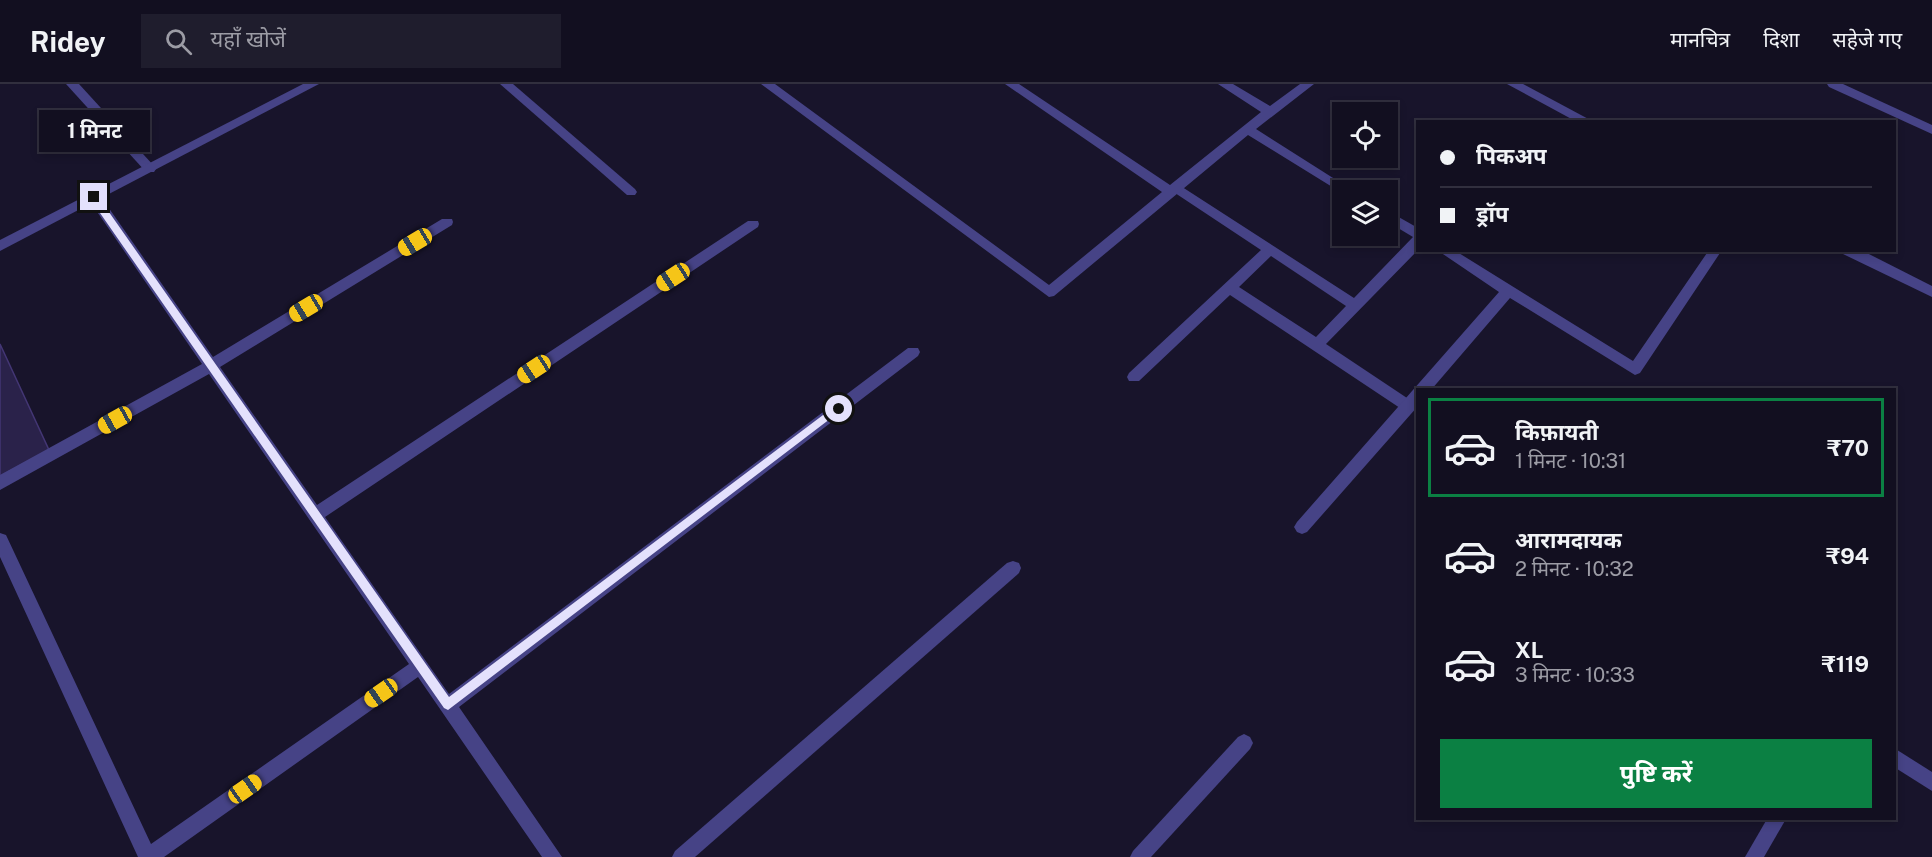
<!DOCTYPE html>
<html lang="hi">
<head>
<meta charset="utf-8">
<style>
  :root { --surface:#120f20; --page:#1f1d2d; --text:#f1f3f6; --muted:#9c9ca5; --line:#312f3e; --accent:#0b8043 }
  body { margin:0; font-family:"Public Sans","Noto Sans Devanagari",sans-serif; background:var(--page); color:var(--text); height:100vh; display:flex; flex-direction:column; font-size:22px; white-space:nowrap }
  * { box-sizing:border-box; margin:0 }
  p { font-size:20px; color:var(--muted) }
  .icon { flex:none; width:33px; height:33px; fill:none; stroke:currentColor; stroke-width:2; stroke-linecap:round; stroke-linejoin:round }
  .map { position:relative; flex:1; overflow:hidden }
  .side { position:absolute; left:1416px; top:304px; width:480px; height:432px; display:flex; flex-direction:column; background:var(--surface); border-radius:0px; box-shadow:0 3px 9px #0003,0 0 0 2px var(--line) }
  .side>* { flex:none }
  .top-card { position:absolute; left:1416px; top:36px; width:480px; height:132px; border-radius:0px; box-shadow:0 3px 9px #0003,0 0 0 2px var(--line); display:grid; align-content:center; height:132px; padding:0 24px; background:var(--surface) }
  .fabs { position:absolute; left:1332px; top:18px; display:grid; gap:12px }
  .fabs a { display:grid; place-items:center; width:66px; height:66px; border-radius:0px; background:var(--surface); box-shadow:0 3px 9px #0003,0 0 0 2px var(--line); font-size:30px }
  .end { position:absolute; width:27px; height:27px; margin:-14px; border:8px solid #e4e1fc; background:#111; box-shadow:0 0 0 3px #111 }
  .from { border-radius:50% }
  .bubble { position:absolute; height:42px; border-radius:0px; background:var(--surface); box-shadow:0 3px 9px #0003,0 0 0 2px var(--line); font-size:20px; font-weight:700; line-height:42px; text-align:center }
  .car { position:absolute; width:18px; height:36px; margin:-18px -9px; border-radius:8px; box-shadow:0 0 4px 2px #0007; background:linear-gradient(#f5c518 24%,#345 0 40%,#f5c518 0 76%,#345 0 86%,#f5c518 0) }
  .top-card b { display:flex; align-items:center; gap:21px; height:57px; font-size:22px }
  .top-card b+b { border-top:2px solid var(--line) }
  .top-card i { width:15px; height:15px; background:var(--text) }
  ul { padding:10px 0 0; list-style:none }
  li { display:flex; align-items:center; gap:18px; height:99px; margin:0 12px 9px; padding:0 12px; border:3px solid transparent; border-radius:0px }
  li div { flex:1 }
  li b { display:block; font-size:22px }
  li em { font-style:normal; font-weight:700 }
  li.selected { border-color:var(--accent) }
  li>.icon { width:54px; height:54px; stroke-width:1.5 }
  .primary-button { display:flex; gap:12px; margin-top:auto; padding:12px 24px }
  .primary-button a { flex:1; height:69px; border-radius:0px; background:var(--accent); color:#fff; font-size:24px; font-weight:700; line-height:69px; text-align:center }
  header { display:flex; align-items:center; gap:36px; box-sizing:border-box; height:84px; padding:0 30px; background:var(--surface); border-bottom:2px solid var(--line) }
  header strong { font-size:28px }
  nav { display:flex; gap:33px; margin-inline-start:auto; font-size:21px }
  .search { width:420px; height:54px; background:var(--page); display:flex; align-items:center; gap:15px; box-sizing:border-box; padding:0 21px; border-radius:0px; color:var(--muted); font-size:22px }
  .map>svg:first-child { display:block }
  .building { fill:#2a224a; stroke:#433674; stroke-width:1.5 }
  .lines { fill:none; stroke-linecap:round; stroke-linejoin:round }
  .service { fill:#464386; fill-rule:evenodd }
  .minor { fill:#464386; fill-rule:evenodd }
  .tertiary { fill:#464386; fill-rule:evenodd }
  .route { fill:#e4e1fc }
</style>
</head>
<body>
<header>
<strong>Ridey</strong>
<div class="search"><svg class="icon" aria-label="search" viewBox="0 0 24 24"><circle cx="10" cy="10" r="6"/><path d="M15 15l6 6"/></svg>यहाँ खोजें</div>
<nav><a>मानचित्र</a><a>दिशा</a><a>सहेजे गए</a></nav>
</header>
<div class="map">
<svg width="1932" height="773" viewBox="0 0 1932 773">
  <rect width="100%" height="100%" fill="#18142b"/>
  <polygon class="building" points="0,260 49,366 0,392"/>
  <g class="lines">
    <g class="service">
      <path d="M1176 99 1354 214 1413 153 1418 152V166L1326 260 1413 318 1415 322 1413 326H1403L1230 211 1139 297H1129L1127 293 1129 289 1261 166 1172 107 1170 104ZM1271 172 1346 222 1316 253 1239 203Z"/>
      <polygon points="1894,664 1932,688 1932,707 1894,683"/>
      <polygon points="1767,735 1786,735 1764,773 1745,773"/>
    </g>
    <g class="minor">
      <polygon points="66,0 79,0 154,82 156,85 154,88 146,88"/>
      <polygon points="500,0 513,0 635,105 637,108 635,111 627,111"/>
      <polygon points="761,0 775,0 1049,201 1162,108 1005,0 1019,0 1170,101 1261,28 1218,0 1233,0 1270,22 1300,0 1314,0 1256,45 1352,106 1342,106 1342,109 1248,51 1054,212 1049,213"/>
      <polygon points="1507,0 1523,0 1594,38 1577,38"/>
      <polygon points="1827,0 1843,0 1932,41 1932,50 1829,3"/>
      <polygon points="94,108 99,110 213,273 442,135 452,135 453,138 452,141 220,283 317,421 748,137 758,137 759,140 758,143 325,433 449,610 908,264 918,264 920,268 918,272 459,623 562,773 542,773 418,593 164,773 138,773 0,473 0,449 6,451 151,760 409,580 209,290 0,406 0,391 202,280 89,116 88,113 89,110"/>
      <polygon points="1388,127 1418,144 1418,156 1388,138"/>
      <polygon points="1437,166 1454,166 1633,277 1709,166 1722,166 1640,289 1635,291 1510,214 1431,306 1418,306 1418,322 1307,448 1302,450 1297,448 1294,443 1297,438 1499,208"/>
      <polygon points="1842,166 1861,166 1932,202 1932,213 1843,170"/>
      <polygon points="1013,477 1019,479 1021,484 1019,489 695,773 672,773 675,767 1007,479"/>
      <polygon points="1244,650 1250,653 1253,659 1250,665 1151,773 1130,773 1133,767 1238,653"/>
    </g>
    <polygon class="tertiary" points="303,0 319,0 0,167 0,156"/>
  </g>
  <polygon class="route" points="91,111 97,111 449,613 835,322 839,321 843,325 448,626 444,624 91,116"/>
</svg>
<div class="fabs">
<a><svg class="icon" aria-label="locate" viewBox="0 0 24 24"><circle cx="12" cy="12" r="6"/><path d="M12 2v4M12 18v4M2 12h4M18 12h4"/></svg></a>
<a><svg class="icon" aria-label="layers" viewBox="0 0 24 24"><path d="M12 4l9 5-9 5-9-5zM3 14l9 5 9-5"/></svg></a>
</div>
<i class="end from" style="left:839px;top:325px"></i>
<i class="end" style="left:94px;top:113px"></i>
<div class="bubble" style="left:39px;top:26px;width:111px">1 मिनट</div>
<i class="car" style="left:415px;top:158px;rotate:239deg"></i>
<i class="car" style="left:673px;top:193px;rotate:237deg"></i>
<i class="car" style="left:306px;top:224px;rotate:239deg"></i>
<i class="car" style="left:534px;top:285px;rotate:237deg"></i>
<i class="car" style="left:115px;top:336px;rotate:241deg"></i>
<i class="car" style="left:381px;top:609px;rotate:235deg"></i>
<i class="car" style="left:245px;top:705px;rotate:55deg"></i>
<div class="top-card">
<b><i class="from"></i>पिकअप</b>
<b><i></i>ड्रॉप</b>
</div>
<section class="side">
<ul>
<li class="selected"><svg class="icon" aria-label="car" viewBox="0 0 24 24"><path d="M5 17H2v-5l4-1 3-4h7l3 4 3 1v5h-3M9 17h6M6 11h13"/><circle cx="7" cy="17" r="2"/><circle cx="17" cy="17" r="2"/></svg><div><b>किफ़ायती</b><p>1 मिनट · 10:31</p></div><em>₹70</em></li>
<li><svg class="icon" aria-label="car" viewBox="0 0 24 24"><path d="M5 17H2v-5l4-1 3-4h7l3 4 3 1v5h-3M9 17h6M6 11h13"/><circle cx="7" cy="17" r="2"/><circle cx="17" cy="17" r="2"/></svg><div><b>आरामदायक</b><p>2 मिनट · 10:32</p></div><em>₹94</em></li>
<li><svg class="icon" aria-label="car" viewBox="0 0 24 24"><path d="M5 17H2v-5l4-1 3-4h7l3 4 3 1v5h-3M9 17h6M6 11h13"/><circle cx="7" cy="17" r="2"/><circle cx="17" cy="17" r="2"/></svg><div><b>XL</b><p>3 मिनट · 10:33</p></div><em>₹119</em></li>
</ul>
<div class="primary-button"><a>पुष्टि करें</a></div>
</section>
</div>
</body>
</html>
